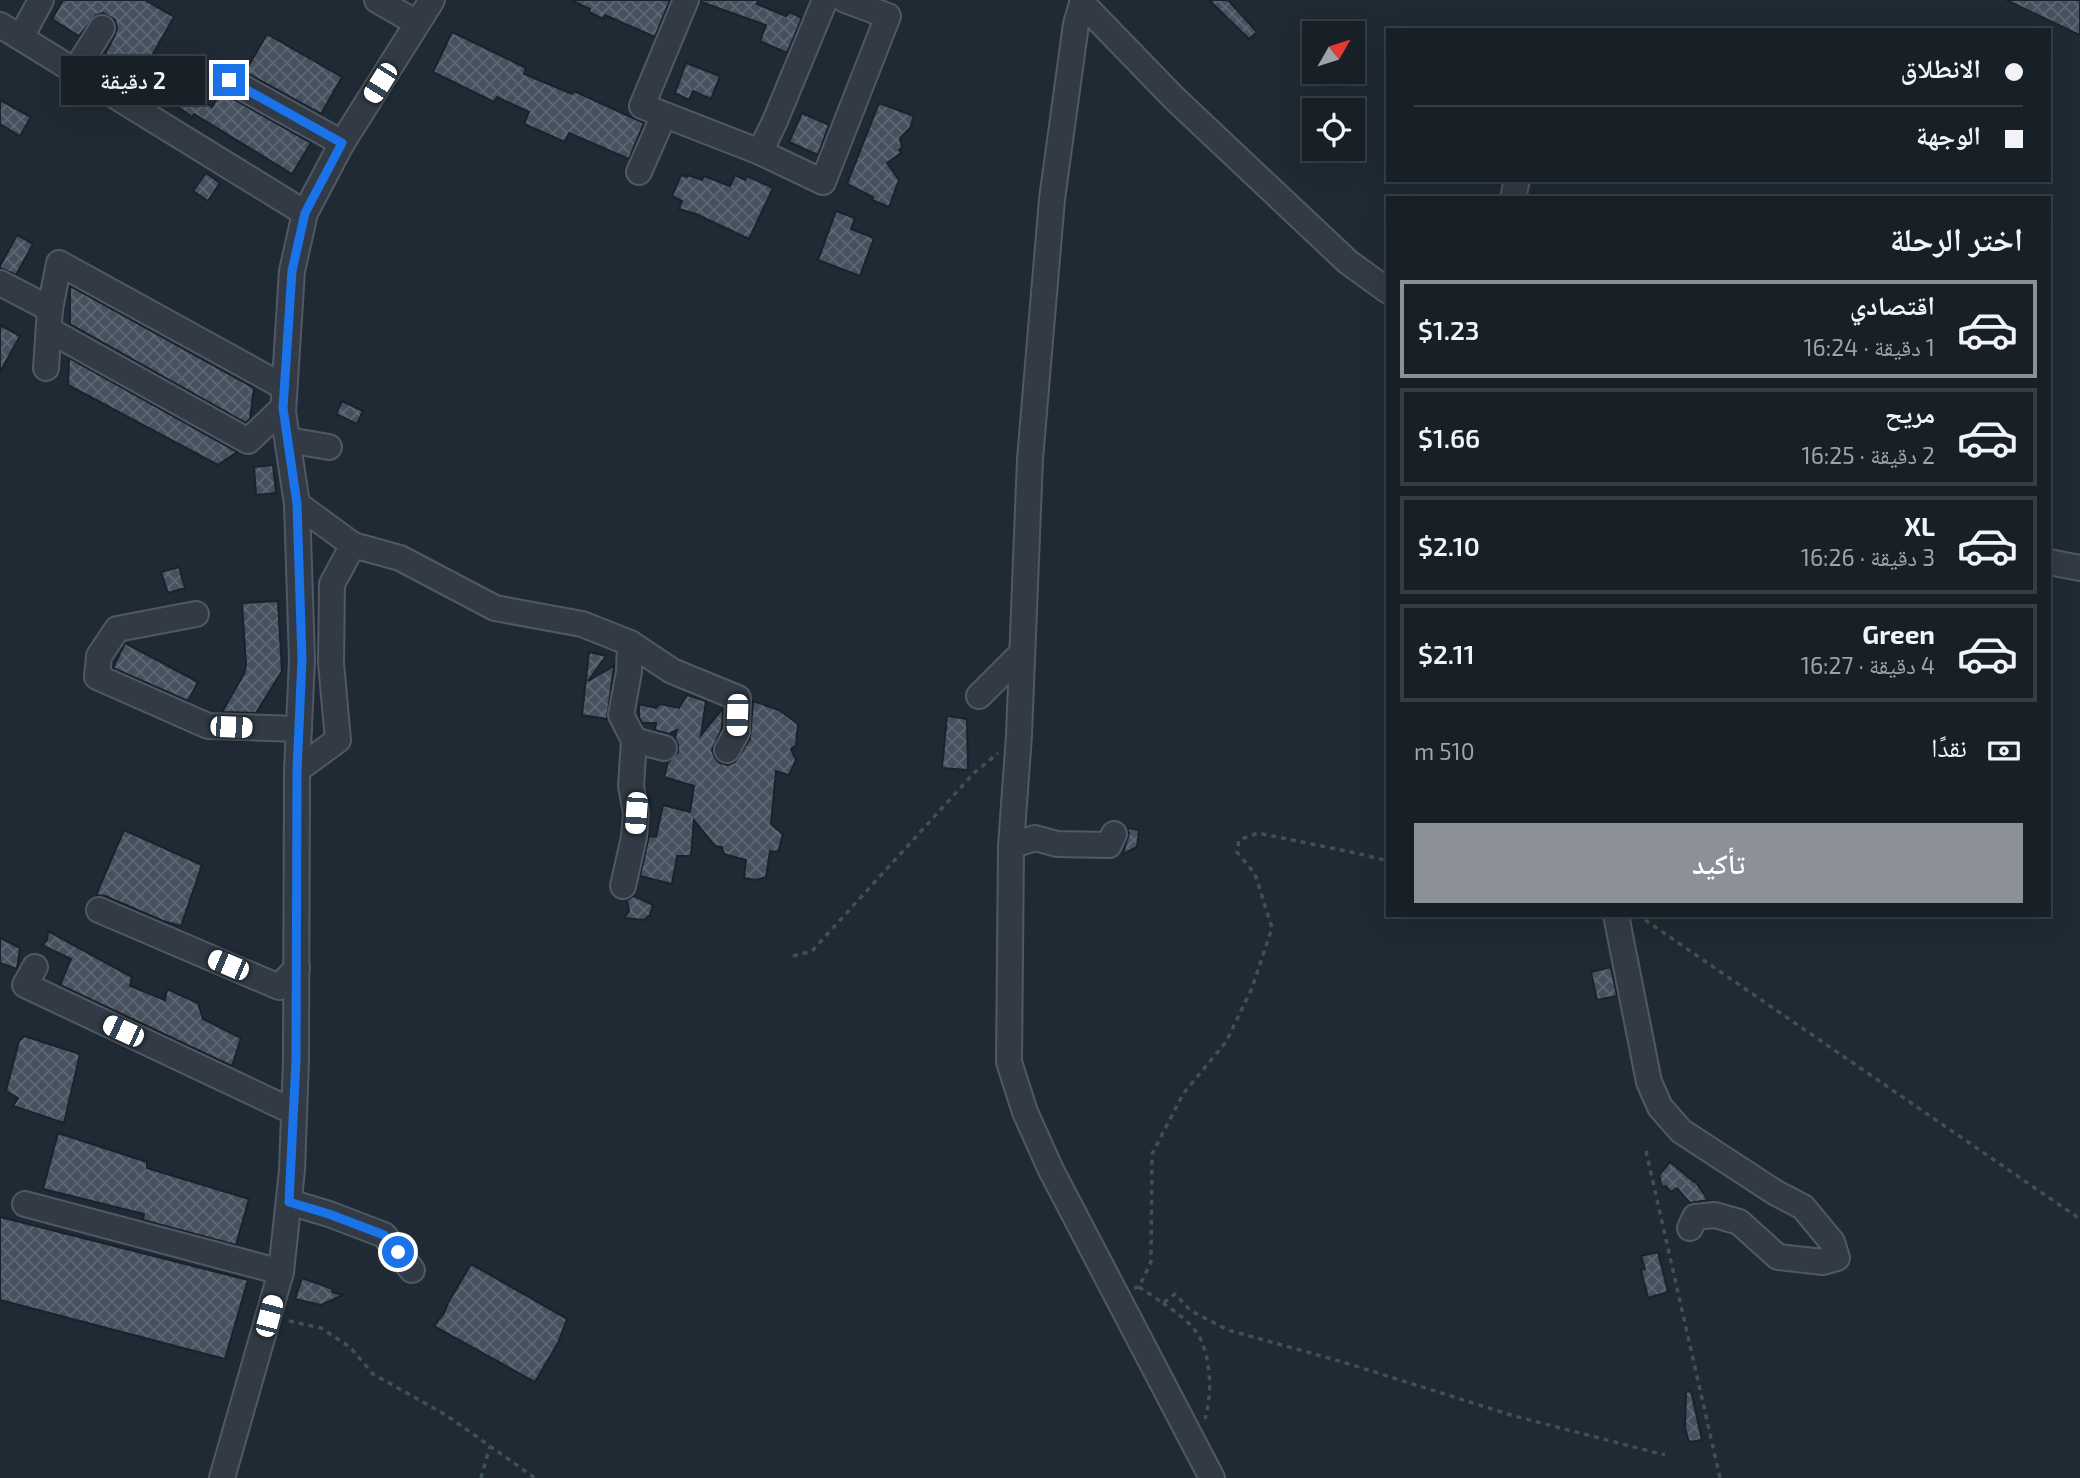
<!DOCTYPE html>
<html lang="ar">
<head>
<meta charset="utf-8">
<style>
  :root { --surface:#172027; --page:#20282f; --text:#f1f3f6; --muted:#9ea3a7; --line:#363e44; --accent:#8c9099 }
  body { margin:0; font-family:"Exo 2","Noto Naskh Arabic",sans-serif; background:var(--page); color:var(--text); direction:rtl; height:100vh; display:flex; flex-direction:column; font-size:26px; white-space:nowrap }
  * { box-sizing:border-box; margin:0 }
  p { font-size:23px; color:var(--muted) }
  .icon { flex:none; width:38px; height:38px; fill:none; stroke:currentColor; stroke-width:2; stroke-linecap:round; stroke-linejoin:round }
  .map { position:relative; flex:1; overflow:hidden; direction:ltr }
  .side { position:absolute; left:1386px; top:196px; width:665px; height:721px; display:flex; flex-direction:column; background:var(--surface); border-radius:0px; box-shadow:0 7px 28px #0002,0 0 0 2px var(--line); direction:rtl }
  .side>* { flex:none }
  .top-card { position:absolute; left:1386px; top:28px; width:665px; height:154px; border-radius:0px; box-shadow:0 7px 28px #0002,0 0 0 2px var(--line); direction:rtl; display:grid; align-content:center; height:154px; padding:0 28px; background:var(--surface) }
  .needle { width:46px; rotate:51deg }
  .controls { position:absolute; left:1302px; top:21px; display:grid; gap:14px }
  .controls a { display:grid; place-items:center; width:63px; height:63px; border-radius:0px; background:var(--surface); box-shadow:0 7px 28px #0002,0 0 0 2px var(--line); font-size:35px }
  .end { position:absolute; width:32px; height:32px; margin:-16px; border:9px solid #1a73e8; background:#fff; box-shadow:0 0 0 4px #fff }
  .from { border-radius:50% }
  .bubble { position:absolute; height:49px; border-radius:0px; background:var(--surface); box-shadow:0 7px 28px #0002,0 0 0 2px var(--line); font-size:23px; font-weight:600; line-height:49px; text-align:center; direction:rtl }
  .car { position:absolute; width:21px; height:42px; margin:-21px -10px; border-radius:9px; box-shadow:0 0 5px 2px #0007; background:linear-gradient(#fff 24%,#345 0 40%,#fff 0 76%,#345 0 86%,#fff 0) }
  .top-card b { display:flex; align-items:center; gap:24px; height:66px; font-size:26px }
  .top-card b+b { border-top:2px solid var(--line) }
  .top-card i { width:18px; height:18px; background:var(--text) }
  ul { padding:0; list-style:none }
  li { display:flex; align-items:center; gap:21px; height:98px; margin:0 14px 10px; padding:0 14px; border:4px solid var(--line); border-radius:0px }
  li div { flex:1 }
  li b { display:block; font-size:26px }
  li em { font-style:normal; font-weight:600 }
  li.on { border-color:var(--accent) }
  li>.icon { width:63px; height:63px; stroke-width:1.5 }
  h2 { padding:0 28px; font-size:32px; line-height:84px }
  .pay { display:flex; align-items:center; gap:18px; height:77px; padding:0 28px; font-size:26px }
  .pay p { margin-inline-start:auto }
  .action { display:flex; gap:14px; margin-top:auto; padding:14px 28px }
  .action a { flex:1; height:80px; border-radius:0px; background:var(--accent); color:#fff; font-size:28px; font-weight:600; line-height:80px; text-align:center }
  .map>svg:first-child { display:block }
  .building { fill:url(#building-cross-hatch); stroke:#1a222b; stroke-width:2 }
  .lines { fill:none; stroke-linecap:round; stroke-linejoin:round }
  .minor-casing { stroke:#505963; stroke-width:28 }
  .path { stroke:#3e5253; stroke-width:3.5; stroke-dasharray:5 5; stroke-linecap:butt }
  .minor { stroke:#323b45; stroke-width:24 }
  .route { stroke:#1a73e8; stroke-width:9 }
</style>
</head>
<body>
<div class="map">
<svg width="2080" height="1478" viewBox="0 0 2080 1478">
  <defs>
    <pattern id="building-cross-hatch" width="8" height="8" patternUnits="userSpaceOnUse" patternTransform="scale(1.75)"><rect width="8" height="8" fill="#45515e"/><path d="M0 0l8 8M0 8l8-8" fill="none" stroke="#5d6873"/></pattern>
  </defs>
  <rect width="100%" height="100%" fill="#1f2a34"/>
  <g class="building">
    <polygon points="63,0 145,0 174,17 146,66 178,83 212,107 221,92 311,143 292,174 194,114 192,117 171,102 139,87 141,83 102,60 115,35 117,28 115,20 103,13 96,15 79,36 52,19"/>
    <polygon points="571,0 670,0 655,37 605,15 603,19 589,12 590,9"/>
    <polygon points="701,0 758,0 757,4 786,16 790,12 802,18 787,53 760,41 766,25 701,2"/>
    <polygon points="1209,0 1228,0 1257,32 1249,39"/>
    <polygon points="2006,0 2080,0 2080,35"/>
    <polygon points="452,32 526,68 524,74 572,94 574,91 644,123 629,159 569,133 565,142 524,124 529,112 497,97 494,102 433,72"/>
    <polygon points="267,34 342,77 321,114 245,72"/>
    <polygon points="686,63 720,76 711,99 693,91 689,100 675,93"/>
    <polygon points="0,100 31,117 20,136 0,124"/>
    <polygon points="879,103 914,116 910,128 900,138 902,148 899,150 901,153 887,163 899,180 889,207 872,200 873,197 847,184"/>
    <polygon points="802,113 829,125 818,155 789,142"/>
    <polygon points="206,173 220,183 208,201 193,191"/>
    <polygon points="681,175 687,177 688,175 702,180 704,176 730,186 735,175 745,180 747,176 773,188 749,239 696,214 679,209 682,201 672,196"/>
    <polygon points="836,211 855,218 851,229 874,238 860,276 818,260"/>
    <polygon points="17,235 33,244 16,275 0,268 0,266"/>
    <polygon points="70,286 254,388 250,419 246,423 70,324"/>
    <polygon points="0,325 20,336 0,372"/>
    <polygon points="69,358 237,452 218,465 68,385"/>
    <polygon points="342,401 363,411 357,424 336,414"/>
    <polygon points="273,465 276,493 256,495 254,467"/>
    <polygon points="179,567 185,588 168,593 161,572"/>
    <polygon points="278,601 282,671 256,713 222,712 244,674 246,665 242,603"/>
    <polygon points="125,643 198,682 188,701 113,668"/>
    <polygon points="589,652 606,656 588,681 614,666 607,719 582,715"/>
    <polygon points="687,695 706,701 701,735 723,708 722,728 712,750 715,758 720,763 728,765 735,762 750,739 753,701 779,710 798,724 796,745 791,749 796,760 789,775 776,771 771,824 783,834 778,852 770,851 766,877 756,880 744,878 746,860 724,854 722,847 715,846 694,820 691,856 677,856 672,884 640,876 649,836 656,837 663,805 690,812 694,786 664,777 668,762 678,752 678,745 675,738 677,730 669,734 655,730 656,723 642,723 639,717 639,704 656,708 660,704 679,708"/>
    <polygon points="947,716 967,719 968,770 942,768"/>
    <polygon points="1127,828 1139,830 1137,847 1123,854 1129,833"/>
    <polygon points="124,830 202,865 181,926 163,921 105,896 96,895"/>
    <polygon points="634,896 653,905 650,915 644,920 624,918 629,911 627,900"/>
    <polygon points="48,931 132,977 130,986 165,1000 167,989 198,1003 203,1019 241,1038 232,1066 60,985 71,959 42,945 47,940"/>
    <polygon points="0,938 20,948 17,969 0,963"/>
    <polygon points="1611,967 1617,996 1597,1000 1591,972"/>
    <polygon points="24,1036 80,1054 64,1123 13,1106 18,1098 6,1091 19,1041"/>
    <polygon points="58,1133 147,1162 147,1168 249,1199 236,1245 143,1220 144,1214 43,1189"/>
    <polygon points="1670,1162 1694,1182 1695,1181 1708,1200 1690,1203 1677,1188 1671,1192 1666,1186 1662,1187 1659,1175"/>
    <polygon points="0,1217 248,1280 225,1359 0,1300"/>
    <polygon points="1658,1252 1668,1292 1648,1298 1641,1270 1645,1269 1641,1256"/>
    <polygon points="471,1264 567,1319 558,1343 535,1382 434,1326 444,1313 448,1303"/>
    <polygon points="302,1278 333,1289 332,1292 343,1295 321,1305 295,1299"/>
    <polygon points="1691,1391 1702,1440 1689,1442 1685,1428 1686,1392"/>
  </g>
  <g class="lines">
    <defs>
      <g id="minor">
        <polyline points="377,0 417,23"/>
        <polyline points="686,0 642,106 760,152 775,121 825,0"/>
        <polyline points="1083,0 1076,24 1052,199 1030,459 1019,735 1011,846 1009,1062 1025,1112 1051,1170 1212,1478"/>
        <polyline points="1082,3 1174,98 1348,262 1388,291"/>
        <polyline points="0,25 305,213"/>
        <polyline points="21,37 41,0"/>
        <polyline points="75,71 102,28"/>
        <polyline points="229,80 342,143"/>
        <polyline points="760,152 823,182 888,16 845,0"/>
        <polyline points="639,172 664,115"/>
        <polyline points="1513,198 1517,180"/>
        <polyline points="0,283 50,309"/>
        <polyline points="49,330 248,441 283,408"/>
        <polyline points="46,368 50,309 59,263 284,387"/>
        <polyline points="288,440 329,447"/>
        <polyline points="297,504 353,545"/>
        <polyline points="2049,562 2080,568"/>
        <polyline points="196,614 117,629 99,656 97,677 208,726 299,729"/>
        <polyline points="630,643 629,672 621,715 634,740 664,748"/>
        <polyline points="979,696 1022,653"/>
        <polyline points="297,770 338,740 331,663 332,584 353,545 400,558 495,608 582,624 630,643 672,671 738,698 737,732 727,750"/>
        <polyline points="1011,846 1035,838 1057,844 1109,845 1114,834"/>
        <polyline points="623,886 634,837 636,813 631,786 634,740"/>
        <polyline points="99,910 279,987 297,968"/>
        <polyline points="1616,915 1649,1082 1660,1107 1681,1131 1776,1193 1803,1207 1832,1242 1837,1258 1823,1262 1778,1257 1739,1222 1715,1215 1695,1217 1690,1228"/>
        <polyline points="35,967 25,985 294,1112"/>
        <polyline points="289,1202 329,1214 384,1235 412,1270"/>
        <polyline points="25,1204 281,1272"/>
        <polyline points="222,1478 281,1272 292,1170 296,1060 297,770 302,660 297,504 283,412 292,271 305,213 342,143 432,0"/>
      </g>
    </defs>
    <use href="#minor" class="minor-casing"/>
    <g class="path">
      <polyline points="1645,920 2080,1219"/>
      <polyline points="793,956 812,951 974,773 998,753"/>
      <polyline points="1646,1151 1720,1478"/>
      <polyline points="1139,1287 1163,1303 1175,1294 1191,1311 1228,1330 1343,1362 1514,1416 1665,1455"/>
      <polyline points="1134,1288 1139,1287 1151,1262 1152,1154 1183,1094 1226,1042 1252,988 1272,928 1255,874 1237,852 1239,840 1258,833 1356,853 1388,861"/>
      <path d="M1163 1303C1177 1313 1195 1325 1202 1342 1211 1366 1212 1394 1205 1419"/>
      <polyline points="289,1321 321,1328 350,1347 373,1374 446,1415 535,1478"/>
      <polyline points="481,1478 490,1446"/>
    </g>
    <use href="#minor" class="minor"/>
  </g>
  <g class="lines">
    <polyline class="route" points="229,80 342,143 305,213 292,271 283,408 297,504 302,660 297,770 296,1060 289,1202 329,1214 384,1235 398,1252"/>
  </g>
</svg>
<div class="controls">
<a><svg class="needle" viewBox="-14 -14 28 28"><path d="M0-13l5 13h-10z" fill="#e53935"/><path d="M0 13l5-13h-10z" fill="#9ea3a7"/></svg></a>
<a><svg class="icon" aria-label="locate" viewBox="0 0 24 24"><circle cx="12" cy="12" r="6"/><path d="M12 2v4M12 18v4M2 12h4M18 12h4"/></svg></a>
</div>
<i class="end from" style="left:398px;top:1252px"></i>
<i class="end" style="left:229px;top:80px"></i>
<div class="bubble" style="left:61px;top:56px;width:144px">2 دقيقة</div>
<i class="car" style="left:380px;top:83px;rotate:212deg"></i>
<i class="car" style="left:737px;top:715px;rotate:182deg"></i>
<i class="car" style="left:231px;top:727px;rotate:92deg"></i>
<i class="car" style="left:636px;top:813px;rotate:184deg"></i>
<i class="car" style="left:228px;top:965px;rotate:293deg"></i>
<i class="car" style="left:123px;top:1031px;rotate:295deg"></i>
<i class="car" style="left:269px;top:1316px;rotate:15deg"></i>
<div class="top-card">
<b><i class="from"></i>الانطلاق</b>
<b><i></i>الوجهة</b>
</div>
<section class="side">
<h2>اختر الرحلة</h2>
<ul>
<li class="on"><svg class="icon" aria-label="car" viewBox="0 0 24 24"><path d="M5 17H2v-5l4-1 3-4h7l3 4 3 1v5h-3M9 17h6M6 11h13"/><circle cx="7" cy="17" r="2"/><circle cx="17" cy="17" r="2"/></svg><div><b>اقتصادي</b><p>1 دقيقة · 16:24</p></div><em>$1.23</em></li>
<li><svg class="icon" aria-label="car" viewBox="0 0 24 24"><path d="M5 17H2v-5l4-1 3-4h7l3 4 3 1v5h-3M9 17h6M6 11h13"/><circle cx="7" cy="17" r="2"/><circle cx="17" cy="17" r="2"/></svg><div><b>مريح</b><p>2 دقيقة · 16:25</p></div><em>$1.66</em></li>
<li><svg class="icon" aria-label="car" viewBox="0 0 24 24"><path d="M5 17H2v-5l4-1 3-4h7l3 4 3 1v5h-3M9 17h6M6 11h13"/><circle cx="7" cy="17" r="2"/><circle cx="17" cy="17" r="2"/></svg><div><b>XL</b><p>3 دقيقة · 16:26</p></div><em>$2.10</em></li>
<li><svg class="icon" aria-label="car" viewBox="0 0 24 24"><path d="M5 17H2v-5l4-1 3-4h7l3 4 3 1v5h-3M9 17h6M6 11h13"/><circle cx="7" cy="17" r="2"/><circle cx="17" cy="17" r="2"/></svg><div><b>Green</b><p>4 دقيقة · 16:27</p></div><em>$2.11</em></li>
</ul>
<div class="pay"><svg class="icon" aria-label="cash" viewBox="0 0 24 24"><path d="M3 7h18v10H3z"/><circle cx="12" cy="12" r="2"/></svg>نقدًا<p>510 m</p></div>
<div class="action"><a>تأكيد</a></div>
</section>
</div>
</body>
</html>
